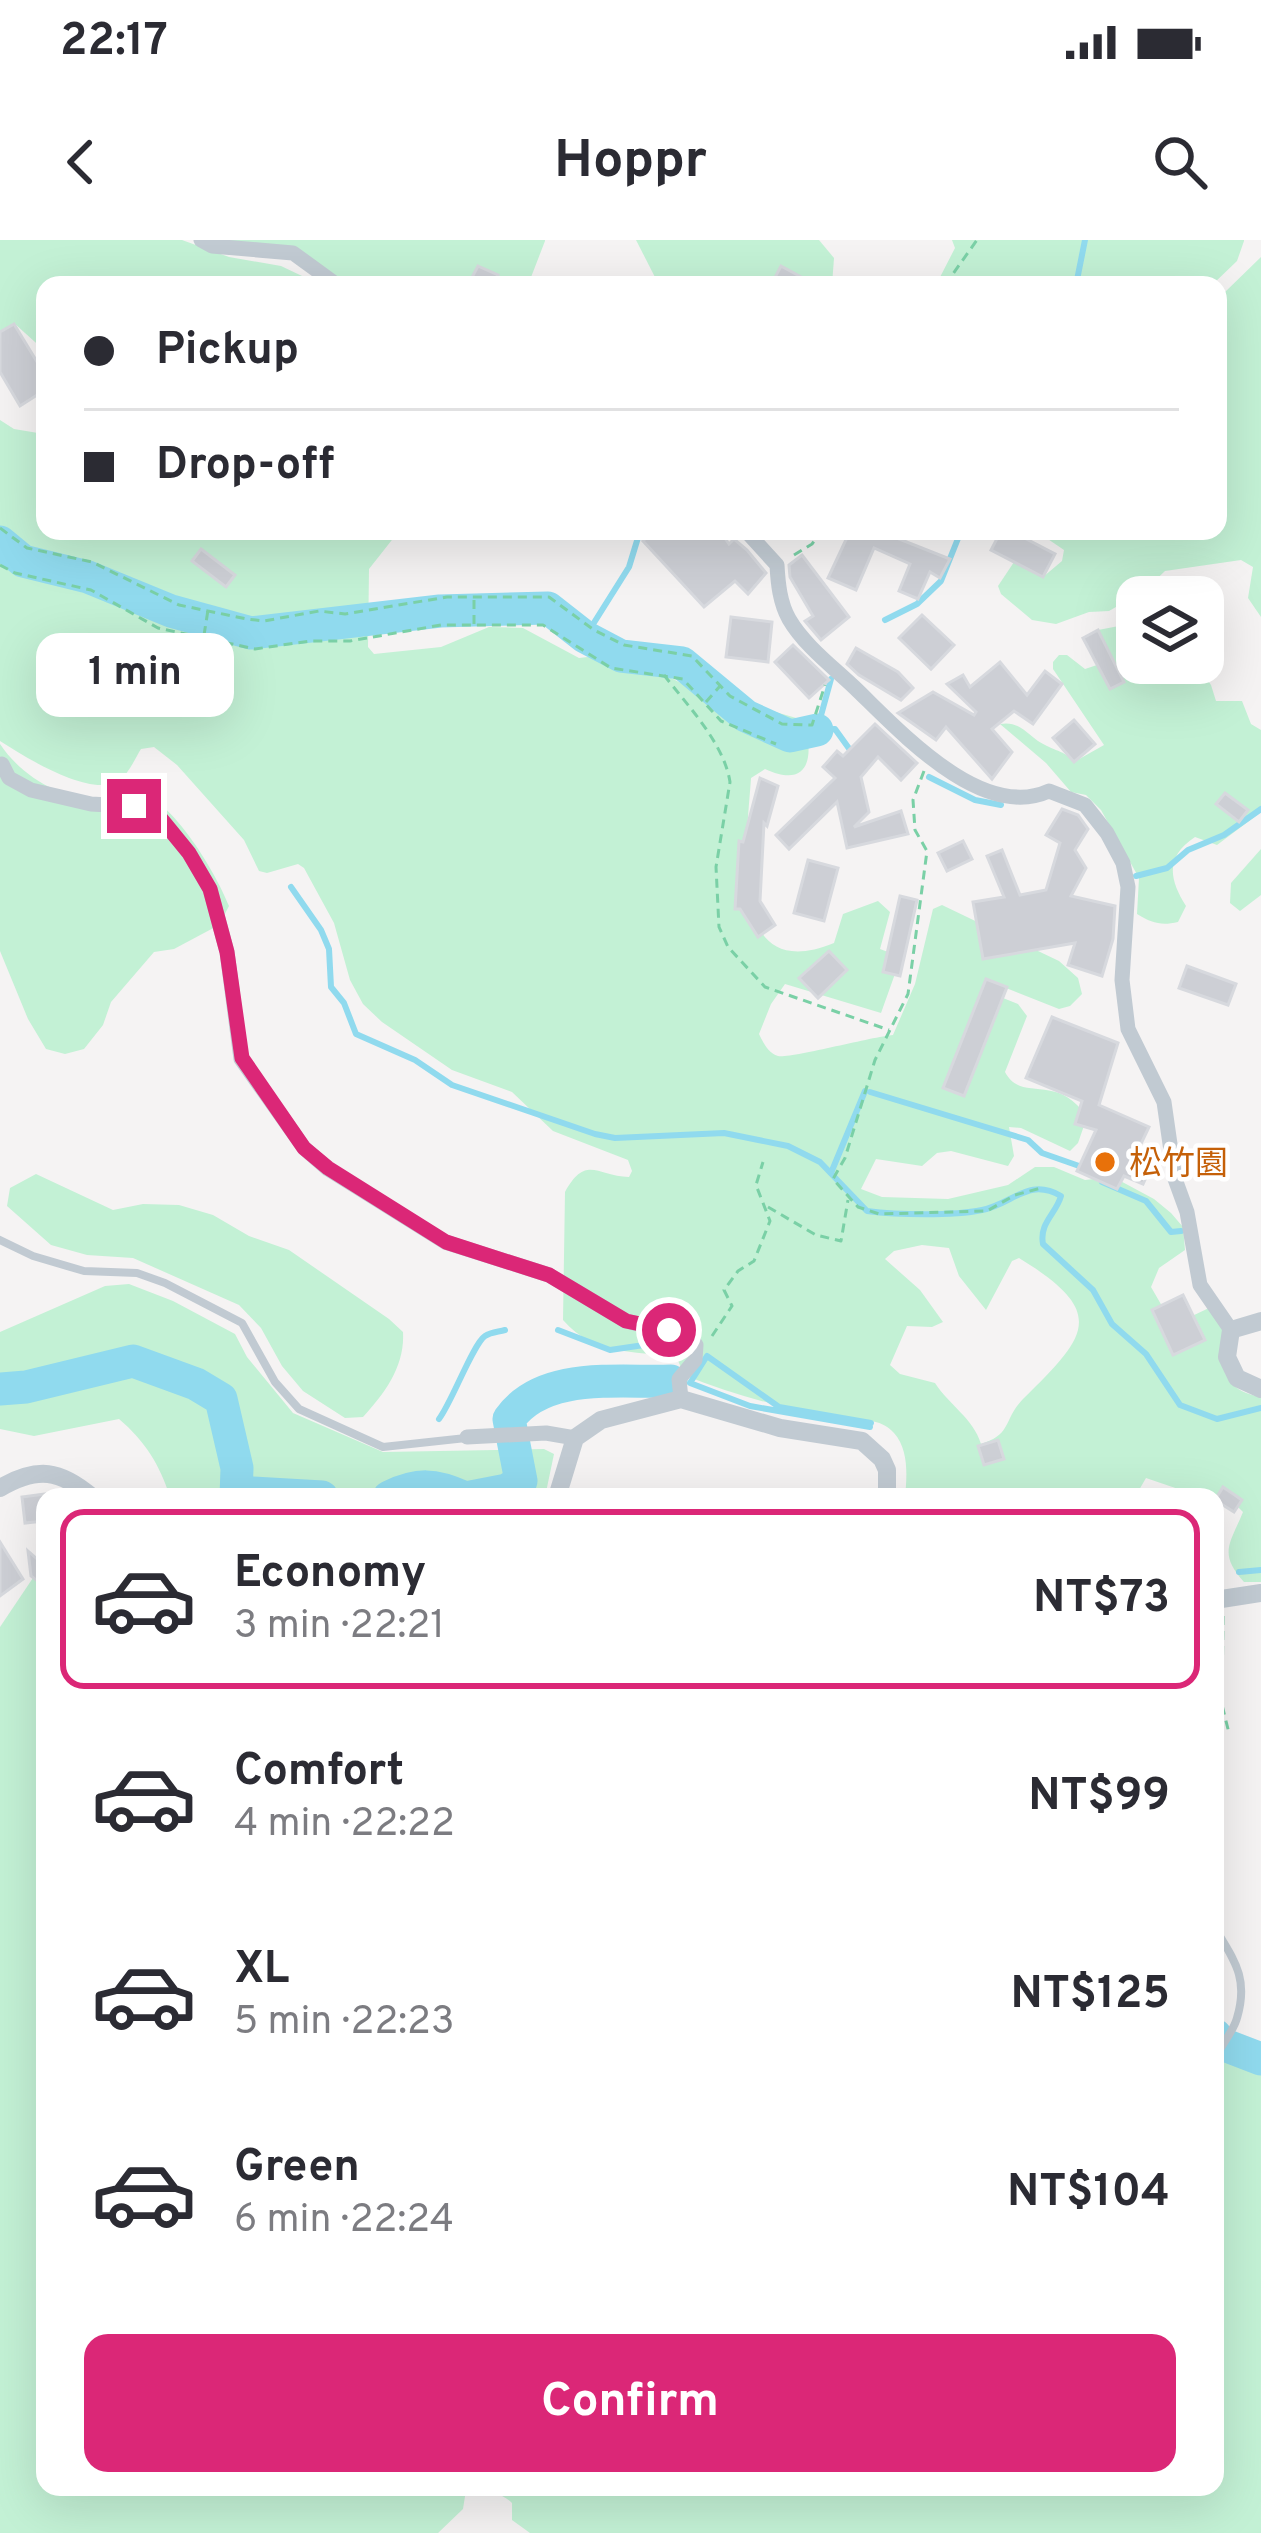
<!DOCTYPE html>
<html lang="en">
<head>
<meta charset="utf-8">
<style>
  :root { --surface:#fff; --page:#f2f2f3; --text:#2b2b33; --muted:#7c7c81; --line:#e1e1e2; --accent:#db2777 }
  body { margin:0; font-family:Overpass,"Noto Sans TC",sans-serif; background:var(--page); color:var(--text); height:100vh; display:flex; flex-direction:column; font-size:45px; white-space:nowrap }
  * { box-sizing:border-box; margin:0 }
  p { font-size:39px; color:var(--muted) }
  .icon { flex:none; width:66px; height:66px; fill:none; stroke:currentColor; stroke-width:2; stroke-linecap:round; stroke-linejoin:round }
  .map { position:relative; flex:1; overflow:hidden }
  .sheet { position:absolute; left:36px; top:1248px; width:1188px; height:1008px; display:flex; flex-direction:column; background:var(--surface); border-radius:24px; box-shadow:0 12px 48px #0002 }
  .sheet>* { flex:none }
  .banner { position:absolute; left:36px; top:36px; width:1191px; height:264px; border-radius:24px; box-shadow:0 12px 48px #0002; display:grid; align-content:center; height:264px; padding:0 48px; background:var(--surface) }
  .buttons { position:absolute; left:1116px; top:336px; display:grid; gap:24px }
  .buttons a { display:grid; place-items:center; width:108px; height:108px; border-radius:24px; background:var(--surface); box-shadow:0 12px 48px #0002; font-size:60px }
  .end { position:absolute; width:54px; height:54px; margin:-27px; border:15px solid #db2777; background:#fff; box-shadow:0 0 0 6px #fff }
  .from { border-radius:50% }
  .bubble { position:absolute; height:84px; border-radius:24px; background:var(--surface); box-shadow:0 12px 48px #0002; font-size:39px; font-weight:700; line-height:84px; text-align:center }
  .banner b { display:flex; align-items:center; gap:42px; height:114px; font-size:45px }
  .banner b+b { border-top:3px solid var(--line) }
  .banner i { width:30px; height:30px; background:var(--text) }
  ul { padding:21px 0 0; list-style:none }
  li { display:flex; align-items:center; gap:36px; height:180px; margin:0 24px 18px; padding:0 24px; border:6px solid transparent; border-radius:24px }
  li div { flex:1 }
  li b { display:block; font-size:45px }
  li em { font-style:normal; font-weight:700 }
  li.current { border-color:var(--accent) }
  li>.icon { width:108px; height:108px; stroke-width:1.5 }
  .cta { display:flex; gap:24px; margin-top:auto; padding:24px 48px }
  .cta a { flex:1; height:138px; border-radius:24px; background:var(--accent); color:#fff; font-size:48px; font-weight:700; line-height:138px; text-align:center }
  .status { display:flex; justify-content:space-between; align-items:center; height:84px; padding:0 60px; background:var(--surface); direction:ltr }
  .status svg { height:33px; fill:currentColor }
  header { display:flex; justify-content:space-between; align-items:center; height:156px; padding:0 48px; background:var(--surface); font-size:54px; font-weight:700 }
  .map>svg:first-child { display:block }
  .green { fill:#c3f1d5; fill-rule:evenodd }
  .lines { fill:none; stroke-linecap:round; stroke-linejoin:round }
  .stream { stroke:#90daee; stroke-width:6 }
  .river { stroke:#90daee; stroke-width:33 }
  .building { fill:#cdcfd5; stroke:#d7d9de; stroke-width:3 }
  .path { stroke:#7ad0a6; stroke-width:3; stroke-dasharray:9 6; stroke-linecap:butt }
  .service { stroke:#c1cad2; stroke-width:8 }
  .minor { stroke:#c1cad2; stroke-width:15 }
  .tertiary { stroke:#c1cad2; stroke-width:18 }
  .route { stroke:#db2777; stroke-width:15 }
  .food-dot { fill:#e8710a; stroke:#fff; stroke-width:4.5 }
  .labels { text-anchor:middle; stroke-width:9; stroke-linejoin:round; paint-order:stroke }
  .food-label { font-size:33px; fill:#c56008; stroke:#fff; text-anchor:start }
</style>
</head>
<body>
<div class="status"><b>22:17</b><svg viewBox="0 0 49 12"><path d="M0 12V9h3v3zM5 12V6h3v6zM10 12V3h3v9zM15 12V0h3v12zM26 1h20v11H26zM47 4h2v5h-2z"/></svg></div>
<header><svg class="icon" aria-label="back" viewBox="0 0 24 24"><path d="M15 5l-7 7 7 7"/></svg>Hoppr<svg class="icon" aria-label="search" viewBox="0 0 24 24"><circle cx="10" cy="10" r="6"/><path d="M15 15l6 6"/></svg></header>
<div class="map">
<svg width="1261" height="2293" viewBox="0 0 1261 2293">
  <rect width="100%" height="100%" fill="#f5f3f3"/>
  <g class="green">
    <polygon points="0,0 182,0 229,17 281,26 321,45 45,45 45,111 15,84 0,92"/>
    <polygon points="224,0 545,0 545,1 528,45 349,45 298,9"/>
    <polygon points="636,0 819,0 834,18 832,45 659,45"/>
    <polygon points="952,0 1244,0 1244,1 1237,21 1212,45 936,45 955,8"/>
    <polygon points="1261,17 1261,377 1248,358 1253,327 1241,320 1165,331 1144,351 1109,371 1089,372 1056,384 1032,380 1001,354 998,346 1014,322 1043,337 1062,321 1064,310 1036,291 1218,291 1218,71 1224,53"/>
    <path d="M0 180 14 189 38 193 45 187V291H399L369 329 368 407 374 414 441 407 489 387 523 388 579 418 605 415 634 419 714 460 748 464 803 480C815 515 810 550 765 529L751 538C747 601 724 748 834 703L843 674 878 661 890 672 880 709 901 717 881 773 785 744 771 764 759 794C763 802 768 813 778 816 788 819 871 797 893 795L915 744 933 669 942 665 1059 721 1078 738 1082 754 1070 766 1059 769 986 740 964 855 1003 758 1018 764 1027 776 1005 832C1022 864 1056 831 1087 877L1078 903 1070 911 1021 888 1009 887 1014 916 1008 926 951 911 937 913 922 926 876 919 861 949 882 957 948 959 1008 945 1035 927H1054L1085 940 1113 937 1154 959 1171 973 1183 987 1185 1010 1159 1028 1151 1047 1173 1085 1209 1068 1225 1091C1219 1125 1221 1150 1261 1157V1342H1244C1218 1313 1230 1304 1243 1272L1228 1257 1187 1252 1146 1238 1135 1257H905C907 1236 909 1210 894 1193 883 1180 866 1180 850 1178 792 1171 739 1157 684 1135L677 1118C631 1109 596 1117 563 1080L565 952C586 914 597 936 629 937L632 931 628 920 553 891 512 852 452 830 382 782 363 764 350 740 334 683 304 628 298 624 267 633 259 631 244 600 177 525 154 507 141 509C134 520 129 534 118 541 90 558 25 517 0 501ZM922 1005 949 1008 959 1036 986 1070 1012 1021 1019 1018C1109 1073 1087 1096 1023 1159 1003 1180 1012 1195 981 1204 973 1178 950 1166 935 1143L900 1134 890 1125 907 1086 932 1087 943 1082 920 1050 885 1019 894 1011Z"/>
    <path d="M1119 386 1137 394V423H1158L1167 440H1184L1192 431H1201L1211 445 1216 461H1242L1251 484 1261 490V572L1217 605 1195 597C1165 617 1169 639 1186 666L1178 682C1161 686 1152 683 1137 674L1139 638 1101 570 1086 555 1071 552 1046 523 1000 484C1022 480 1028 498 1047 506 1059 512 1064 511 1074 522L1104 505 1053 429V422L1059 415H1067L1085 429 1097 425 1110 449 1124 442 1098 390Z"/>
    <path d="M0 504C22 537 62 560 102 560 115 560 126 551 138 553 173 559 217 635 229 666L219 685 174 709 154 712 111 762 103 785 84 809 65 814 46 809 28 779 0 711Z"/>
    <polygon points="1261,609 1261,655 1240,671 1230,663 1231,643"/>
    <path d="M36 934 113 970 143 964 179 965 213 975 249 996 289 1010 389 1079 403 1092C405 1126 385 1153 363 1177L345 1178 303 1151 282 1126 261 1088 239 1065 133 1018 87 1015 51 1005 7 966 10 948Z"/>
    <path d="M129 1044 173 1061 235 1094 247 1117 293 1173 383 1212 544 1209 554 1214 545 1257H170C160 1225 145 1201 119 1179L34 1196 0 1189V1092L105 1046Z"/>
    <path d="M45 1320V2247H1215V1767L1231 1808 1261 1824V2293H530L512 2280V2263C503 2253 479 2248 466 2250L463 2269 438 2293H0V1387Z"/>
  </g>
  <g class="lines">
    <g class="stream">
      <polyline points="1076,45 1085,0"/>
      <polyline points="885,380 917,364 941,341 961,291"/>
      <polyline points="585,397 629,327 640,291"/>
      <polyline points="831,439 817,490 835,489 853,514"/>
      <polyline points="929,537 975,560 1001,565"/>
      <polyline points="1136,636 1167,628 1188,610 1224,595 1261,569"/>
      <path d="M291 647 321 690 329 709 331 747 344 763 356 794 415 820 452 845 595 894 615 898 724 893 788 906 820 922 867 971C897 975 953 976 982 970 1013 964 1028 937 1061 956 1056 974 1039 983 1043 1004L1093 1050 1112 1084 1146 1114 1180 1165 1217 1179 1261 1168"/>
      <polyline points="870,852 1028,900 1042,913 1082,927"/>
      <polyline points="831,933 865,851"/>
      <polyline points="1102,942 1146,961 1171,992 1181,991"/>
      <polyline points="558,1090 610,1110 644,1105"/>
      <path d="M439 1179C452 1162 473 1104 485 1096 491 1092 498 1092 505 1090"/>
      <polyline points="870,1187 750,1166 690,1143 707,1116 779,1167 871,1183"/>
      <polyline points="1239,1332 1261,1330"/>
    </g>
    <g class="river">
      <polyline points="0,302 23,321 88,337 171,371 251,393 440,371 548,368 585,397 621,416 682,423 746,476 790,496 817,490"/>
      <polyline points="0,1149 26,1147 133,1121 196,1144 221,1159 237,1228 236,1257"/>
      <polyline points="236,1256 253,1253 322,1257"/>
      <path d="M389 1257C418 1243 435 1244 463 1257"/>
      <path d="M471 1257 507 1250 521 1241 509 1179C543 1131 618 1143 671 1141"/>
      <polyline points="1215,1795 1222,1804 1261,1819"/>
    </g>
  </g>
  <g class="building">
    <polygon points="478,26 498,35 493,45 468,45"/>
    <polygon points="781,26 816,45 771,45"/>
    <polygon points="14,84 45,135 45,150 20,166 0,132 0,92"/>
    <polygon points="653,291 720,291 729,304 734,299 747,310 766,333 748,354 735,341 704,367 643,301"/>
    <polygon points="850,291 879,291 950,319 940,338 930,332 918,359 899,351 910,324 874,308 856,350 828,338"/>
    <polygon points="1001,291 1011,291 1055,314 1043,337 991,310"/>
    <polygon points="201,309 235,335 226,347 192,321"/>
    <polygon points="802,315 849,377 821,400 805,381 813,376 790,337 789,325"/>
    <polygon points="922,375 954,405 931,429 899,398"/>
    <polygon points="731,377 772,382 768,422 726,417"/>
    <polygon points="1098,390 1124,442 1110,449 1083,398"/>
    <polygon points="793,405 829,440 809,458 775,422"/>
    <polygon points="856,408 898,432 913,448 901,460 859,435 847,424"/>
    <polygon points="1000,422 1027,455 1045,431 1062,444 1033,484 1014,471 992,489 1012,512 992,539 946,487 936,500 898,473 933,452 974,475 976,472 947,444 963,435 970,447"/>
    <polygon points="1074,480 1095,504 1074,522 1053,498"/>
    <polygon points="875,484 917,523 901,540 878,517 861,537 869,572 854,587 901,571 908,594 847,608 837,562 789,609 776,595 835,538 823,527 837,511 843,516"/>
    <polygon points="760,538 778,546 767,586 764,583 760,661 775,685 758,697 740,669 735,669 739,601 743,602"/>
    <polygon points="1225,553 1248,570 1239,582 1216,564"/>
    <polygon points="1062,569 1078,575 1088,589 1075,610 1086,628 1071,656 1115,666 1113,699 1102,736 1068,725 1075,703 983,719 973,662 1004,657 987,616 1002,610 1020,655 1046,650 1060,603 1046,595"/>
    <polygon points="963,601 972,619 947,631 938,613"/>
    <polygon points="808,620 838,628 824,681 794,673"/>
    <polygon points="900,656 917,660 900,736 883,732"/>
    <polygon points="829,711 847,730 818,758 799,738"/>
    <polygon points="1187,726 1236,744 1228,765 1179,748"/>
    <polygon points="986,739 1007,747 964,856 943,848"/>
    <polygon points="1052,777 1118,803 1099,865 1149,887 1138,910 1155,918 1143,944 1124,936 1117,949 1077,931 1096,890 1075,884 1082,861 1026,838"/>
    <polygon points="1183,1055 1205,1100 1173,1115 1152,1070"/>
    <polygon points="998,1200 1004,1219 984,1225 978,1206"/>
    <polygon points="1223,1247 1242,1260 1234,1272 1215,1260"/>
    <polygon points="45,1254 45,1281 25,1283 22,1257"/>
    <polygon points="0,1302 23,1339 0,1356"/>
    <polygon points="28,1311 45,1326 45,1347 31,1336"/>
  </g>
  <g class="lines">
    <g class="path">
      <polyline points="945,45 977,0"/>
      <polyline points="0,288 27,308 92,322 179,365 247,379 264,381 319,371 345,374 447,357 549,357 594,390 624,405 692,416 730,456 782,484 812,485 825,445"/>
      <polyline points="794,315 812,304 822,291"/>
      <polyline points="0,325 15,333 91,350 158,388 255,409 310,401 350,401 441,385 543,385 611,428 683,439 721,481 776,504"/>
      <polyline points="474,384 474,357"/>
      <polyline points="204,395 208,370"/>
      <path d="M664 435C687 465 724 503 730 542L716 627 719 687 728 707 765 747 889 790"/>
      <polyline points="706,462 720,446"/>
      <polyline points="924,531 913,560 915,590 927,611 908,754 875,820 845,918 833,939 858,967 879,974 987,971 1015,955 1041,948"/>
      <polyline points="768,967 816,995 841,1001 848,960"/>
      <polyline points="712,1096 732,1066 724,1050 738,1031 754,1021 770,981 756,945 763,922"/>
      <polyline points="1223,1376 1222,1465 1229,1493"/>
    </g>
    <g class="service">
      <polyline points="0,1000 33,1016 84,1031 137,1033 165,1043 242,1083 275,1142 299,1169 383,1207 466,1198"/>
      <path d="M1215 1688C1234 1720 1249 1738 1237 1778 1233 1793 1220 1805 1215 1820"/>
    </g>
    <g class="minor">
      <polyline points="201,0 212,6 293,13 337,45"/>
      <path d="M746 291 777 325C778 344 780 363 789 379 804 405 833 427 854 447 898 489 981 582 1049 551L1085 565 1107 593 1123 623 1128 647 1122 740 1128 789 1164 862 1175 939 1187 972 1200 1045 1231 1090"/>
      <polyline points="2,524 9,538 31,550 91,564 144,567 158,575 189,613 210,649 227,712 241,819 304,908 328,929 445,1002 549,1035 626,1081 690,1097 696,1105 695,1120 679,1139 681,1159"/>
      <polyline points="467,1197 546,1193 575,1198"/>
    </g>
    <g class="tertiary">
      <polyline points="1261,1081 1231,1090 1227,1117 1237,1138 1261,1149"/>
      <path d="M0 1248C38 1226 60 1230 92 1257"/>
      <polyline points="557,1257 575,1198 601,1180 681,1159 780,1188 862,1201 882,1219 887,1230 887,1257"/>
      <polyline points="1215,1360 1261,1353"/>
    </g>
  </g>
  <g class="lines">
    <polyline class="route" points="134,566 158,575 189,613 210,649 227,712 242,818 304,908 328,928 446,1002 549,1035 626,1081 669,1090"/>
  </g>
  <circle class="food-dot" cx="1105" cy="922" r="12"/>
  <g class="labels">
    <g class="food-label">
      <text x="1129" y="934">松竹園</text>
    </g>
  </g>
</svg>
<div class="buttons">
<a><svg class="icon" aria-label="layers" viewBox="0 0 24 24"><path d="M12 4l9 5-9 5-9-5zM3 14l9 5 9-5"/></svg></a>
</div>
<i class="end from" style="left:669px;top:1090px"></i>
<i class="end" style="left:134px;top:566px"></i>
<div class="bubble" style="left:36px;top:393px;width:198px">1 min</div>
<div class="banner">
<b><i class="from"></i>Pickup</b>
<b><i></i>Drop-off</b>
</div>
<section class="sheet">
<ul>
<li class="current"><svg class="icon" aria-label="car" viewBox="0 0 24 24"><path d="M5 17H2v-5l4-1 3-4h7l3 4 3 1v5h-3M9 17h6M6 11h13"/><circle cx="7" cy="17" r="2"/><circle cx="17" cy="17" r="2"/></svg><div><b>Economy</b><p>3 min · 22:21</p></div><em>NT$73</em></li>
<li><svg class="icon" aria-label="car" viewBox="0 0 24 24"><path d="M5 17H2v-5l4-1 3-4h7l3 4 3 1v5h-3M9 17h6M6 11h13"/><circle cx="7" cy="17" r="2"/><circle cx="17" cy="17" r="2"/></svg><div><b>Comfort</b><p>4 min · 22:22</p></div><em>NT$99</em></li>
<li><svg class="icon" aria-label="car" viewBox="0 0 24 24"><path d="M5 17H2v-5l4-1 3-4h7l3 4 3 1v5h-3M9 17h6M6 11h13"/><circle cx="7" cy="17" r="2"/><circle cx="17" cy="17" r="2"/></svg><div><b>XL</b><p>5 min · 22:23</p></div><em>NT$125</em></li>
<li><svg class="icon" aria-label="car" viewBox="0 0 24 24"><path d="M5 17H2v-5l4-1 3-4h7l3 4 3 1v5h-3M9 17h6M6 11h13"/><circle cx="7" cy="17" r="2"/><circle cx="17" cy="17" r="2"/></svg><div><b>Green</b><p>6 min · 22:24</p></div><em>NT$104</em></li>
</ul>
<div class="cta"><a>Confirm</a></div>
</section>
</div>
</body>
</html>
